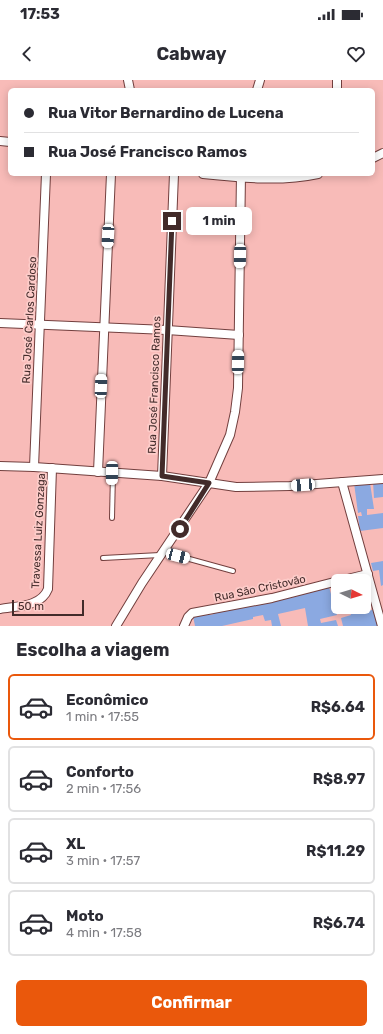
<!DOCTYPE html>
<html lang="pt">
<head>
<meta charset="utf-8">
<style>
  :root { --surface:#fff; --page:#f2f2f3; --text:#2b2b33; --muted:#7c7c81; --line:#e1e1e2; --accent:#ea580c }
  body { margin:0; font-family:Rubik,sans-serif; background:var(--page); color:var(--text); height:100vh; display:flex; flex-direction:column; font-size:15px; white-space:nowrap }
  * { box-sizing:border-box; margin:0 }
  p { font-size:13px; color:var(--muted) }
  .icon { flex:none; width:22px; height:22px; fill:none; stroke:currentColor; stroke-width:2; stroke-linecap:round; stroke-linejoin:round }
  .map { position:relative; height:546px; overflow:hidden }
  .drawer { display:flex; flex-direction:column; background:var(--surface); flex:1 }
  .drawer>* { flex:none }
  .top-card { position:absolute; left:8px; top:8px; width:367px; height:88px; border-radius:6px; box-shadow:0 2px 10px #0003; display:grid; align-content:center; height:88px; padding:0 16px; background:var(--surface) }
  .needle { width:26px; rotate:95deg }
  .fabs { position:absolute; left:331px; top:494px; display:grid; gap:8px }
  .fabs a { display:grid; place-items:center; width:40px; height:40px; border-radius:6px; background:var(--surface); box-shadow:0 2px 10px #0003; font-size:20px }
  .scale { position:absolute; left:12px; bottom:10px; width:72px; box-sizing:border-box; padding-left:4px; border:2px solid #422b2a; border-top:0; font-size:11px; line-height:14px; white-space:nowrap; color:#422b2a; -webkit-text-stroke:3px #fdccc9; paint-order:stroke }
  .end { position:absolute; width:18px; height:18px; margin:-9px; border:5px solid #422b2a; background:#fff; box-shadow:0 0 0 2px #fff }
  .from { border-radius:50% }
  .bubble { position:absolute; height:28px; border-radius:6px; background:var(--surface); box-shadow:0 2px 10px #0003; font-size:13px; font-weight:700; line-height:28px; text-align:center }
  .car { position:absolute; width:12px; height:24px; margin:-12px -6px; border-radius:5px; box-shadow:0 0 3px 1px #0007; background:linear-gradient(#fff 24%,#345 0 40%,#fff 0 76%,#345 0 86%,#fff 0) }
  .top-card b { display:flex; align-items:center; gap:14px; height:38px; font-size:15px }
  .top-card b+b { border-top:1px solid var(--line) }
  .top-card i { width:10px; height:10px; background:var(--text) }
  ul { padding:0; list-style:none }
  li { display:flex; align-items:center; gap:12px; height:66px; margin:0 8px 6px; padding:0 8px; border:2px solid var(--line); border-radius:6px }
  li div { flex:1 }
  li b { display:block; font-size:15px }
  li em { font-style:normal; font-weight:700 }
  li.active { border-color:var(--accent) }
  li>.icon { width:36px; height:36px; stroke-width:1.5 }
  h2 { padding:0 16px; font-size:18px; line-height:48px }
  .primary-button { display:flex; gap:8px; margin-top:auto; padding:8px 16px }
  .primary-button a { flex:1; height:46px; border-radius:6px; background:var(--accent); color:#fff; font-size:16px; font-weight:700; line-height:46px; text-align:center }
  .status { display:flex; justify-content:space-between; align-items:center; height:28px; padding:0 20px; background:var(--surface); direction:ltr }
  .status svg { height:11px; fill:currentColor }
  header { display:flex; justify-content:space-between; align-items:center; height:52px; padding:0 16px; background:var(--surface); font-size:18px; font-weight:700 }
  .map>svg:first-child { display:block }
  .building { fill:#8ba9e1 }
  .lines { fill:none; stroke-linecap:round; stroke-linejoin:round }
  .service-casing { stroke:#723f3e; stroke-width:6 }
  .minor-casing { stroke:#723f3e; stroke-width:10 }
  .service { stroke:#fff; stroke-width:4 }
  .minor { stroke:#fff; stroke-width:8 }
  .route { stroke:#422b2a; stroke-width:5 }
  .labels { text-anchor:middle; stroke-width:3.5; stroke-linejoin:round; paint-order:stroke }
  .street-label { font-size:11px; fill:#422b2a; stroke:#fdccc9 }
</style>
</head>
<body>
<div class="status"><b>17:53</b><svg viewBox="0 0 49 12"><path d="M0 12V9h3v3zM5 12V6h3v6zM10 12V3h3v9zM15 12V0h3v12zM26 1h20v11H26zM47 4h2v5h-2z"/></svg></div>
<header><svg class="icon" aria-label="back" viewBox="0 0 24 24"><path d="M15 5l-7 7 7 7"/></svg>Cabway<svg class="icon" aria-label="heart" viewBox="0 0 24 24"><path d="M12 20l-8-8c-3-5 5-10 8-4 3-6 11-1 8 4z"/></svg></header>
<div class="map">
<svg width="383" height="546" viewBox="0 0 383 546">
  <rect width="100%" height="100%" fill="#f8bbb8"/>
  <g class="building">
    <polygon points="381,401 381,403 383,403 383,417 374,418 373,402"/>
    <polygon points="354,403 370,403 374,429 367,429 367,435 383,433 383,448 360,451 358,436 362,436 361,432 358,433"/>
    <polygon points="383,481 383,505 381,506 379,490 373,491 371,483"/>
    <polygon points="338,503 338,518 334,519 331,505"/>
    <polygon points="329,507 337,535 320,539 321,543 336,540 338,546 308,546 305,528 278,534 281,546 272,546 271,540 265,541 263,535 253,537 253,539 222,546 195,546 193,536 209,533 210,535 214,534 213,532 275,521 298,516 297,513"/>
    <polygon points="367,527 368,531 375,529 379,546 343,546 341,538 351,535 350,532"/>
  </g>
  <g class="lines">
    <defs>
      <g id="service">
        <polyline points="112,438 113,393"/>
        <polyline points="164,472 233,491"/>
        <polyline points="103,478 160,475"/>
      </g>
      <g id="minor">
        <polyline points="128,0 130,10"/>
        <polyline points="337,0 337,10"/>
        <polyline points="257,10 260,0"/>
        <polyline points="0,61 10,62"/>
        <polyline points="373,78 383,73"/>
        <path d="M203 94C241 98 281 102 318 94"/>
        <polyline points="0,243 167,250 239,255"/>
        <polyline points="0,386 34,387 162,396 236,407 290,406 383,399"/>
        <polyline points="34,387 46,94"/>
        <polyline points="98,392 111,94"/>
        <polyline points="162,396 174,94"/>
        <polyline points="342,402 382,546"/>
        <polyline points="339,501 368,494"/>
        <path d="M0 529C17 526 41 527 48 509L52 388"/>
        <polyline points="116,546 142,503 209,403 230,355 235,332 238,308 241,94"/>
        <polyline points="184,546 188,537 192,533 272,518 338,501"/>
      </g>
    </defs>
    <use href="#service" class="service-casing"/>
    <use href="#minor" class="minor-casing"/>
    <use href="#service" class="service"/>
    <use href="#minor" class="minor"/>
  </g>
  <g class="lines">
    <polyline class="route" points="172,141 162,396 209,403 180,449"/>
  </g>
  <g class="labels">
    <g class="street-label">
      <text transform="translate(29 240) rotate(-87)" y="4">Rua José Carlos Cardoso</text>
      <text transform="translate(154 305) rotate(-88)" y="4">Rua José Francisco Ramos</text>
      <text transform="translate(38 451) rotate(-87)" y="4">Travessa Luiz Gonzaga</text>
      <text transform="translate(260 508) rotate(-12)" y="4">Rua São Cristovão</text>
    </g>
  </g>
</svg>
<div class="fabs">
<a><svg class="needle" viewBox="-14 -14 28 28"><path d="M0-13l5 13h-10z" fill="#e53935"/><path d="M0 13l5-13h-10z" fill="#7c7c81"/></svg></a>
</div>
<div class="scale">50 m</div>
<i class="end from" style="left:180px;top:449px"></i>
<i class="end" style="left:172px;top:141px"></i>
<div class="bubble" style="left:186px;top:127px;width:66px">1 min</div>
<i class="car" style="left:108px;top:156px;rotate:183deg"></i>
<i class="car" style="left:240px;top:176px;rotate:181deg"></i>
<i class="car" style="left:238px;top:282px;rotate:1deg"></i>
<i class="car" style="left:101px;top:306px;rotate:2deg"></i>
<i class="car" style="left:112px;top:393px;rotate:181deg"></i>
<i class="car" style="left:303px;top:405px;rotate:266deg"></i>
<i class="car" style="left:178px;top:476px;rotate:105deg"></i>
<div class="top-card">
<b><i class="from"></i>Rua Vitor Bernardino de Lucena</b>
<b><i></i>Rua José Francisco Ramos</b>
</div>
</div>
<section class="drawer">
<h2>Escolha a viagem</h2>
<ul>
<li class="active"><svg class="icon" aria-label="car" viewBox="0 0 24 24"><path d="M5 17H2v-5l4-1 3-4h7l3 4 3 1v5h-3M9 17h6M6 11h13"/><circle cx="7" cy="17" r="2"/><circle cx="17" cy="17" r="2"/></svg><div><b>Econômico</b><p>1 min · 17:55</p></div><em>R$6.64</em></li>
<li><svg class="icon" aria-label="car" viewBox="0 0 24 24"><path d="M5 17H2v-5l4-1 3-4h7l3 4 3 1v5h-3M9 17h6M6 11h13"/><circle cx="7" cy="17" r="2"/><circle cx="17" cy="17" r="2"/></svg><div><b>Conforto</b><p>2 min · 17:56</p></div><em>R$8.97</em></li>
<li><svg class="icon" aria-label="car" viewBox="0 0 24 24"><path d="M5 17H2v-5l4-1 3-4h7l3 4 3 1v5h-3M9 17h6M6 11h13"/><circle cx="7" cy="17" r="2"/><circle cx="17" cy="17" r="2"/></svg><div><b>XL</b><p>3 min · 17:57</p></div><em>R$11.29</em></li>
<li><svg class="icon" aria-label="car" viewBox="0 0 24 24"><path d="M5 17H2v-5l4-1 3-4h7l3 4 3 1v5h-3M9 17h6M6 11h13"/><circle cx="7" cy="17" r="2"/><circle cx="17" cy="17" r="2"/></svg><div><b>Moto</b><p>4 min · 17:58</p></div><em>R$6.74</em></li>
</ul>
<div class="primary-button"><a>Confirmar</a></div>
</section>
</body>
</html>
